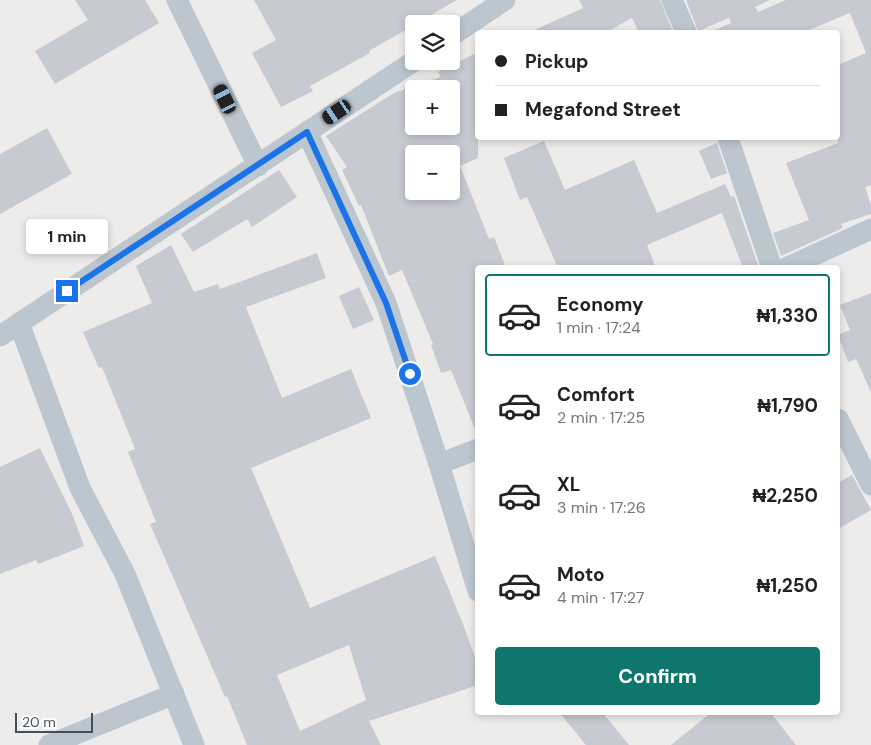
<!DOCTYPE html>
<html lang="en">
<head>
<meta charset="utf-8">
<style>
  :root { --surface:#fff; --page:#f6f6f6; --text:#222; --muted:#767676; --line:#e0e0e0; --accent:#0f766e }
  body { margin:0; font-family:"DM Sans",sans-serif; background:var(--page); color:var(--text); height:100vh; display:flex; flex-direction:column; font-size:19px; white-space:nowrap }
  * { box-sizing:border-box; margin:0 }
  p { font-size:16px; color:var(--muted) }
  .icon { flex:none; width:28px; height:28px; fill:none; stroke:currentColor; stroke-width:2; stroke-linecap:round; stroke-linejoin:round }
  .map { position:relative; flex:1; overflow:hidden }
  .side { position:absolute; left:475px; top:265px; width:365px; height:450px; display:flex; flex-direction:column; background:var(--surface); border-radius:5px; box-shadow:0 2px 8px #0003 }
  .side>* { flex:none }
  .hud { position:absolute; left:475px; top:30px; width:365px; height:110px; border-radius:5px; box-shadow:0 2px 8px #0003; display:grid; align-content:center; height:110px; padding:0 20px; background:var(--surface) }
  .tools { position:absolute; left:405px; top:15px; display:grid; gap:10px }
  .tools a { display:grid; place-items:center; width:55px; height:55px; border-radius:5px; background:var(--surface); box-shadow:0 2px 8px #0003; font-size:25px }
  .scale { position:absolute; left:15px; bottom:12px; width:78px; box-sizing:border-box; padding-left:5px; border:2px solid #434f59; border-top:0; font-size:14px; line-height:18px; white-space:nowrap; color:#434f59; -webkit-text-stroke:4px #fff; paint-order:stroke }
  .end { position:absolute; width:22px; height:22px; margin:-11px; border:6px solid #1a73e8; background:#fff; box-shadow:0 0 0 2px #fff }
  .from { border-radius:50% }
  .bubble { position:absolute; height:35px; border-radius:5px; background:var(--surface); box-shadow:0 2px 8px #0003; font-size:16px; font-weight:700; line-height:35px; text-align:center }
  .car { position:absolute; width:15px; height:30px; margin:-15px -8px; border-radius:6px; box-shadow:0 0 4px 1px #0007; background:linear-gradient(#222 24%,#8ab4d8 0 40%,#222 0 76%,#8ab4d8 0 86%,#222 0) }
  .hud b { display:flex; align-items:center; gap:18px; height:48px; font-size:19px }
  .hud b+b { border-top:1px solid var(--line) }
  .hud i { width:12px; height:12px; background:var(--text) }
  ul { padding:9px 0 0; list-style:none }
  li { display:flex; align-items:center; gap:15px; height:82px; margin:0 10px 8px; padding:0 10px; border:2px solid transparent; border-radius:5px }
  li div { flex:1 }
  li b { display:block; font-size:19px }
  li em { font-style:normal; font-weight:700 }
  li.active { border-color:var(--accent) }
  li>.icon { width:45px; height:45px; stroke-width:1.5 }
  .primary-button { display:flex; gap:10px; margin-top:auto; padding:10px 20px }
  .primary-button a { flex:1; height:58px; border-radius:5px; background:var(--accent); color:#fff; font-size:20px; font-weight:700; line-height:58px; text-align:center }
  .map>svg:first-child { display:block }
  .building { fill:#c7cad1; fill-rule:evenodd }
  .lines { fill:none; stroke-linecap:round; stroke-linejoin:round }
  .street { stroke:#bbc6cf; stroke-width:21 }
  .route { stroke:#1a73e8; stroke-width:6 }
</style>
</head>
<body>
<div class="map">
<svg width="871" height="745" viewBox="0 0 871 745">
  <rect width="100%" height="100%" fill="#eeebeb"/>
  <g class="building">
    <polygon points="75,0 145,0 159,23 55,84 35,51 88,20"/>
    <polygon points="254,0 457,0 369,51 370,53 310,86 313,91 281,107 252,53 276,40"/>
    <polygon points="579,0 660,0 673,32 639,32 632,18 607,32 530,32 583,8"/>
    <polygon points="686,0 770,0 755,7 758,12 786,0 871,0 871,185 865,187 871,205 871,214 841,224 843,228 781,256 773,233 809,220 786,163 838,143 838,65 866,53 850,13 804,32 710,32 731,23 729,18 698,31"/>
    <path d="M478 52V158L460 166 489 239 494 237 506 268H478L477 434 451 370 441 373 431 345 433 344 402 270 389 276 361 205 359 206 342 170 347 167 326 136 394 93 441 77 438 72ZM414 89H451V126H414ZM414 154H451V191H414Z"/>
    <polygon points="47,128 72,174 0,214 0,154"/>
    <polygon points="544,141 565,190 634,160 657,213 725,184 731,197 734,196 759,268 743,268 722,213 647,245 656,268 558,268 527,197 520,200 504,158"/>
    <polygon points="717,143 727,173 711,179 699,151"/>
    <polygon points="279,170 297,197 252,227 247,219 193,252 181,234"/>
    <path d="M171 245 194 292 218 284 220 289 317 253 326 278 246 307 282 398 351 369 371 418 251 468 310 608 435 556 463 624 478 666V685L369 721 381 745H247L227 696 225 697 150 524 156 522 128 452 135 449 102 367 99 368 83 332 152 303 136 266ZM349 645 366 700 300 731 277 675Z"/>
    <polygon points="359,287 374,320 353,329 339,296"/>
    <polygon points="871,293 871,392 856,359 848,362 838,335 850,330 840,305"/>
    <polygon points="40,448 73,516 84,546 38,564 36,560 0,574 0,467"/>
    <polygon points="852,475 871,510 838,529 838,483"/>
    <polygon points="559,712 602,712 629,745 586,745"/>
    <polygon points="712,712 770,712 796,745 671,745"/>
  </g>
  <g class="lines">
    <g class="street">
      <polyline points="177,0 258,166"/>
      <polyline points="672,0 686,32"/>
      <polyline points="451,36 505,0"/>
      <polyline points="307,132 386,303 439,464 478,591"/>
      <polyline points="728,138 772,268"/>
      <polyline points="786,268 871,229"/>
      <polyline points="19,323 80,488 125,574 194,745"/>
      <polyline points="0,336 414,61"/>
      <polyline points="838,419 871,485"/>
      <polyline points="439,464 478,449"/>
      <polyline points="49,745 174,694"/>
    </g>
  </g>
  <g class="lines">
    <polyline class="route" points="67,291 307,132 386,303 410,374"/>
  </g>
</svg>
<div class="tools">
<a><svg class="icon" aria-label="layers" viewBox="0 0 24 24"><path d="M12 4l9 5-9 5-9-5zM3 14l9 5 9-5"/></svg></a>
<a>+</a>
<a>−</a>
</div>
<div class="scale">20 m</div>
<i class="end from" style="left:410px;top:374px"></i>
<i class="end" style="left:67px;top:291px"></i>
<div class="bubble" style="left:26px;top:219px;width:82px">1 min</div>
<i class="car" style="left:225px;top:99px;rotate:334deg"></i>
<i class="car" style="left:337px;top:112px;rotate:236deg"></i>
<div class="hud">
<b><i class="from"></i>Pickup</b>
<b><i></i>Megafond Street</b>
</div>
<section class="side">
<ul>
<li class="active"><svg class="icon" aria-label="car" viewBox="0 0 24 24"><path d="M5 17H2v-5l4-1 3-4h7l3 4 3 1v5h-3M9 17h6M6 11h13"/><circle cx="7" cy="17" r="2"/><circle cx="17" cy="17" r="2"/></svg><div><b>Economy</b><p>1 min · 17:24</p></div><em>₦1,330</em></li>
<li><svg class="icon" aria-label="car" viewBox="0 0 24 24"><path d="M5 17H2v-5l4-1 3-4h7l3 4 3 1v5h-3M9 17h6M6 11h13"/><circle cx="7" cy="17" r="2"/><circle cx="17" cy="17" r="2"/></svg><div><b>Comfort</b><p>2 min · 17:25</p></div><em>₦1,790</em></li>
<li><svg class="icon" aria-label="car" viewBox="0 0 24 24"><path d="M5 17H2v-5l4-1 3-4h7l3 4 3 1v5h-3M9 17h6M6 11h13"/><circle cx="7" cy="17" r="2"/><circle cx="17" cy="17" r="2"/></svg><div><b>XL</b><p>3 min · 17:26</p></div><em>₦2,250</em></li>
<li><svg class="icon" aria-label="car" viewBox="0 0 24 24"><path d="M5 17H2v-5l4-1 3-4h7l3 4 3 1v5h-3M9 17h6M6 11h13"/><circle cx="7" cy="17" r="2"/><circle cx="17" cy="17" r="2"/></svg><div><b>Moto</b><p>4 min · 17:27</p></div><em>₦1,250</em></li>
</ul>
<div class="primary-button"><a>Confirm</a></div>
</section>
</div>
</body>
</html>
